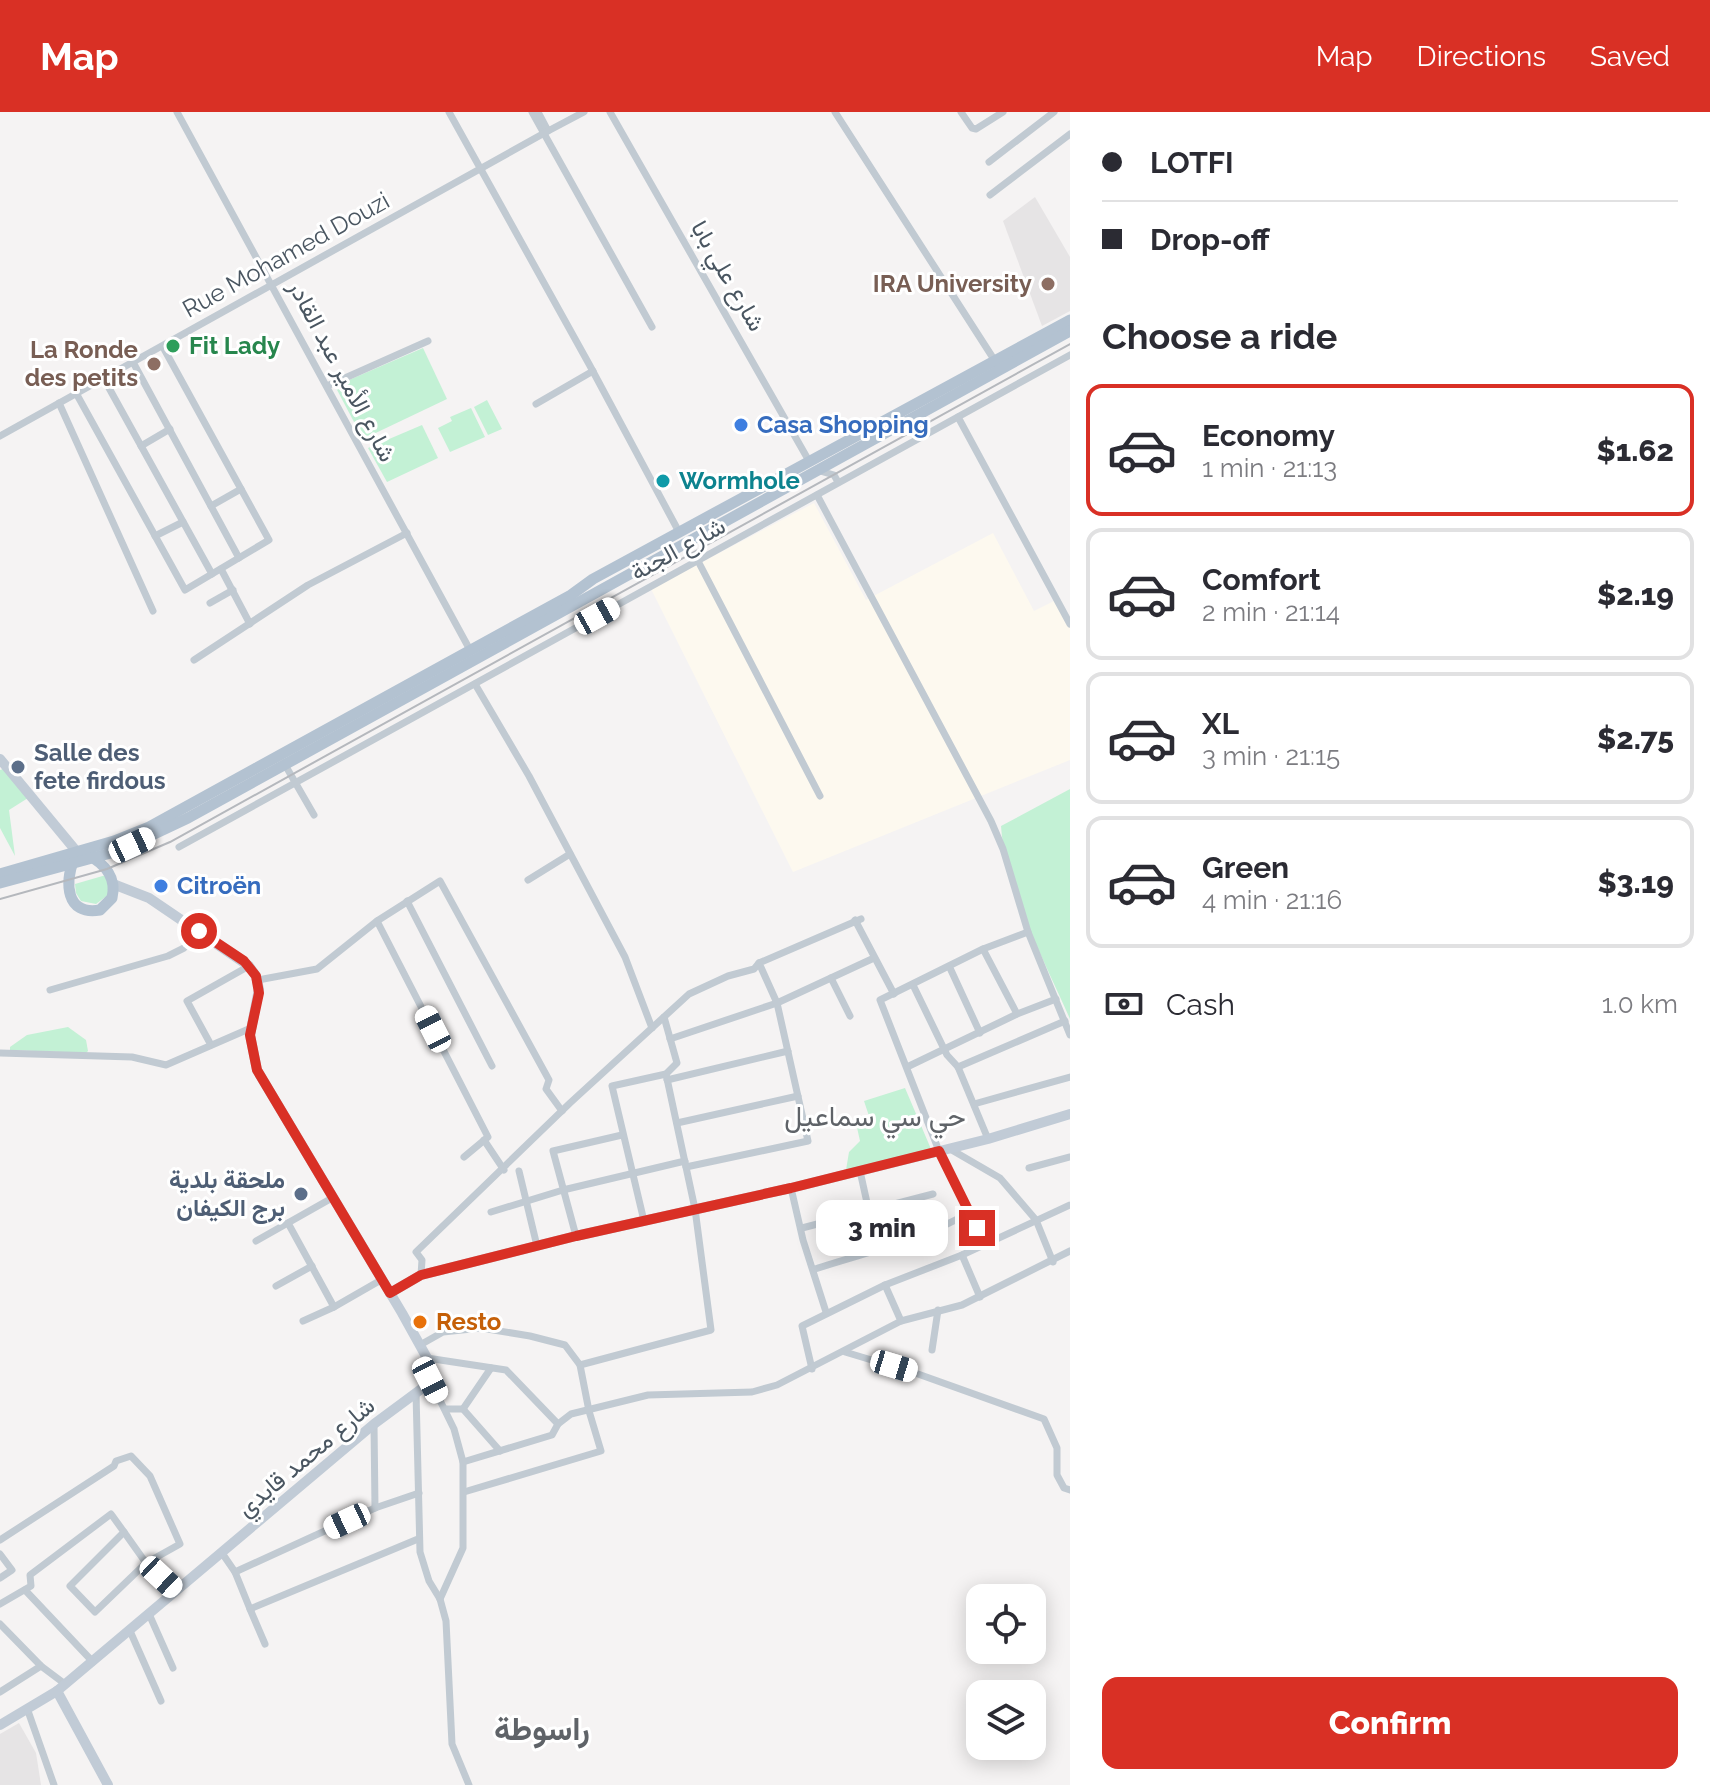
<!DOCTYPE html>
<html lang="en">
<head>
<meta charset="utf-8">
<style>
  :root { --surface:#fff; --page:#f7f7f7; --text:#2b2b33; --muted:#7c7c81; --line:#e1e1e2; --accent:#d93025 }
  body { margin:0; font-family:Raleway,Vazirmatn,sans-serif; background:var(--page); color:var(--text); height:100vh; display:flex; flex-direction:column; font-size:30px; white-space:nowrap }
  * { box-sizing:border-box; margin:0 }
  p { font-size:26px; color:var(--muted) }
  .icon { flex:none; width:44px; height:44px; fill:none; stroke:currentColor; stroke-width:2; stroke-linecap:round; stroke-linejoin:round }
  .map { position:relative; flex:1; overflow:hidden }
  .drawer { display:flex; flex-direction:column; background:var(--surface); width:640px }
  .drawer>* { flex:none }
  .top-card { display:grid; align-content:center; height:176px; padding:0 32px; background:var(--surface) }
  .controls { position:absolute; left:966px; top:1472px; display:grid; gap:16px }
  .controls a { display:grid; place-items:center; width:80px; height:80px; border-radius:16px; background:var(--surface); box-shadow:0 4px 20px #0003; font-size:40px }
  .end { position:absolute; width:36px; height:36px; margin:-18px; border:10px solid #d93025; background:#fff; box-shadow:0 0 0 4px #fff }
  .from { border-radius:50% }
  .bubble { position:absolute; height:56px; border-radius:16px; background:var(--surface); box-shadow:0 4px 20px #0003; font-size:26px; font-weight:800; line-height:56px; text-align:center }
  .car { position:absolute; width:24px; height:48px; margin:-24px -12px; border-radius:10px; box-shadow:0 0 6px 2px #0007; background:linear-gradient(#fff 24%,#345 0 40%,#fff 0 76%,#345 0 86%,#fff 0) }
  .top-card b { display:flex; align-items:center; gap:28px; height:76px; font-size:30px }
  .top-card b+b { border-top:2px solid var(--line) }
  .top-card i { width:20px; height:20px; background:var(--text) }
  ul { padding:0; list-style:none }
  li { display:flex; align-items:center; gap:24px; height:132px; margin:0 16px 12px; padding:0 16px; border:4px solid var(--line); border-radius:16px }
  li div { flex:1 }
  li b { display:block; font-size:30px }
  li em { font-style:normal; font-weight:800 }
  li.on { border-color:var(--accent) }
  li>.icon { width:72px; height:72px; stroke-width:1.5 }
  h2 { padding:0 32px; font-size:36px; line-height:96px }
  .pay { display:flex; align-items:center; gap:20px; height:88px; padding:0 32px; font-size:30px }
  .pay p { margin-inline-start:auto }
  .primary-button { display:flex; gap:16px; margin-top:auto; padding:16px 32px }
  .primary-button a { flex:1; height:92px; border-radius:16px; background:var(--accent); color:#fff; font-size:32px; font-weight:800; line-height:92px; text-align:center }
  header { display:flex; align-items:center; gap:48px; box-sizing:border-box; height:112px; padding:0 40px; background:var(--accent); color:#fff }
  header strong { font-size:38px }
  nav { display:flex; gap:44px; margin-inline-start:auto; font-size:28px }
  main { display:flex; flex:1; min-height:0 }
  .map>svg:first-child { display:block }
  .commercial { fill:#fdf9ef }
  .education { fill:#e6e4e5 }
  .green { fill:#c3f1d5 }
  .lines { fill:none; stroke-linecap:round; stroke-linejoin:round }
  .street { stroke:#c1cad2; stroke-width:7 }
  .secondary { stroke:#c1cbd6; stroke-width:10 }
  .primary { stroke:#b3c2d1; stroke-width:11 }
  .tram { stroke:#b5b8bd; stroke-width:2 }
  .route { stroke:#d93025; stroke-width:10 }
  .education-dot { fill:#8d6e63; stroke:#fff; stroke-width:3 }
  .leisure-dot { fill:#2e9e5b; stroke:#fff; stroke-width:3 }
  .shop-dot { fill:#3f7fe0; stroke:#fff; stroke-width:3 }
  .culture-dot { fill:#0f9aa8; stroke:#fff; stroke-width:3 }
  .service-dot { fill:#5c6f8a; stroke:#fff; stroke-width:3 }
  .food-dot { fill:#e8710a; stroke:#fff; stroke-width:3 }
  .labels { text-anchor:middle; stroke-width:6; stroke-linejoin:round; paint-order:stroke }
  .street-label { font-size:24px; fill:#4a5661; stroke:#fff }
  .education-label { font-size:24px; font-weight:bold; fill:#785e54; stroke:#fff; text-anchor:end }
  .leisure-label { font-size:24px; font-weight:bold; fill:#27864d; stroke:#fff; text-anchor:start }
  .shop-label { font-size:24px; font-weight:bold; fill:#366cbe; stroke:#fff; text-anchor:start }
  .culture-label { font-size:24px; font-weight:bold; fill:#0d838f; stroke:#fff; text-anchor:start }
  .service-label { font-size:24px; font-weight:bold; fill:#4e5e75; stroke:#fff; text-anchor:start }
  .food-label { font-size:24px; font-weight:bold; fill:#c56008; stroke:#fff; text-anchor:start }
  .quarter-label { font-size:28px; fill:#5f6368; stroke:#fff }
  .district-label { font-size:32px; font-weight:bold; fill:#5f6368; stroke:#fff }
</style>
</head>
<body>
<header>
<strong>Map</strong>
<nav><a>Map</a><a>Directions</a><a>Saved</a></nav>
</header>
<main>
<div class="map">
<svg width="1070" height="1673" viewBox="0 0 1070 1673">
  <rect width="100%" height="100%" fill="#f5f3f3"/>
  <polygon class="commercial" points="814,391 866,488 993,421 1034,499 1056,488 1070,514 1070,648 793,760 651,477"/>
  <g class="education">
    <polygon points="1035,85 1070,145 1070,199 1042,214 1003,109"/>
    <polygon points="19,1611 36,1641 41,1673 0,1673 0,1622"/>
  </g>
  <g class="green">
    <polygon points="423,236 447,287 363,327 335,274"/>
    <polygon points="487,288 502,317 488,323 474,295"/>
    <polygon points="471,296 485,325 450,340 438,316 452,309 450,305"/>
    <polygon points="422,313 438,346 387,370 368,336"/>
    <polygon points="3,657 28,686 9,698 15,744 0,716 0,658"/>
    <path d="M1070 677V907C1045 850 1005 776 1001 714Z"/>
    <polygon points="106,763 109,772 108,783 96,792 81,789 76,781 75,772"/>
    <polygon points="68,915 86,928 88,939 86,941 10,938 10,935 27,923"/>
    <polygon points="905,976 931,1037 846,1058 849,1040 860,1029 856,1011 870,1007 864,989"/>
  </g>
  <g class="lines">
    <g class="street">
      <polyline points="177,0 470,538"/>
      <polyline points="449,0 589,252 679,420"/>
      <polyline points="532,0 652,215"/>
      <polyline points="538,0 548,19 584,0"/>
      <polyline points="610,0 809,349"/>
      <polyline points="835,0 995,249"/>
      <polyline points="961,0 972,16 976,17 1003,0"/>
      <polyline points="989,50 1054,0"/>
      <polyline points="990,83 1070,22"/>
      <polyline points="134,252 239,446"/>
      <polyline points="104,267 212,462"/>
      <polyline points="327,274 428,229"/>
      <polyline points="76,281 185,478 269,428 163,235"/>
      <polyline points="59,291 153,499"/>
      <polyline points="536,292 593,259"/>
      <polyline points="958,305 1070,512"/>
      <polyline points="0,324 548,19"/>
      <polyline points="141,334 170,317"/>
      <polyline points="820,359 834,363 838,370"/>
      <polyline points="817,383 991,709 1003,737 1028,820 1070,923"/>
      <polyline points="211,394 241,377"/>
      <polyline points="155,424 183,410"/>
      <polyline points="698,449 820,684"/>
      <polyline points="221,457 250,512"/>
      <polyline points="210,491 233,478"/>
      <polyline points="194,548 308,473 407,421"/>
      <polyline points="475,572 529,664 625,845 652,916"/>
      <polyline points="284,651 314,703"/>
      <polyline points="179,735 1070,243"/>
      <polyline points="528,768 570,742"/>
      <polyline points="407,789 492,954"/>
      <polyline points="855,808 894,882"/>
      <polyline points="377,809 488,1025 464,1045"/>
      <polyline points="983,837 1017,902"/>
      <polyline points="950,856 980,921"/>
      <polyline points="831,866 850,904"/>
      <polyline points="258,868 317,857 377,809 440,769 549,968 546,977 562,999"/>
      <polyline points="913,873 947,943 958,955 988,1027"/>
      <polyline points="50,878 168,844 184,836 199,819"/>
      <polyline points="670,927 777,891 874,846"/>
      <polyline points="211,933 187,889 249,854"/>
      <polyline points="0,941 132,945 166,953 251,916"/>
      <polyline points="907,955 1017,902 1056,887"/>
      <polyline points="958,955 1065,909"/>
      <polyline points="667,968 788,939"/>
      <polyline points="974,992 1070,965"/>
      <polyline points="677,1011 798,984"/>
      <polyline points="484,1028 504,1058"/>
      <polyline points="950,1037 1000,1066 1036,1108 1053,1150"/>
      <polyline points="686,1055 808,1029 777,891 759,851 861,807"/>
      <polyline points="1029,1056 1070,1045"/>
      <polyline points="519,1059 537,1134"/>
      <polyline points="860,1059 877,1136"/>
      <polyline points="791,1076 803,1128 826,1200"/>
      <polyline points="491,1100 563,1078 685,1049"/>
      <polyline points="644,1109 612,974 666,962 677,951 664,905"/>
      <polyline points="288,1111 334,1195 381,1168"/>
      <polyline points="802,1116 933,1082"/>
      <polyline points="576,1124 553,1039 622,1023"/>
      <polyline points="256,1129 332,1086"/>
      <polyline points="985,1132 939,1039 880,888 983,837 1028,820"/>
      <polyline points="962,1143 980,1185"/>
      <path d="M815 1157C866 1140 921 1129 968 1101"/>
      <polyline points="421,1163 422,1148 416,1140 570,991 689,882 728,864 754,857 759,851"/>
      <polyline points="885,1173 901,1209"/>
      <polyline points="276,1174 312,1154"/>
      <polyline points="303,1209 334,1195"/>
      <polyline points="420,1233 443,1220 481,1216 530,1224 565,1233 580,1253 589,1299 601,1339 464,1380"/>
      <polyline points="932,1238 938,1198"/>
      <polyline points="845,1240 918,1262 1044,1307 1057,1336 1057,1363 1064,1376 1070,1378"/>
      <polyline points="427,1246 506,1258 558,1312"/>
      <polyline points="580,1253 711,1218 695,1097 666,962"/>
      <polyline points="812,1257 802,1214 885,1173 962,1143 1070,1093"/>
      <polyline points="430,1268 454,1317 463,1350 463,1436 440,1487"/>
      <polyline points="416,1281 420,1440 429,1469 440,1487 446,1509 452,1632 469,1673"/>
      <polyline points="445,1297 463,1297 500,1339"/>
      <polyline points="463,1297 491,1256"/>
      <polyline points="374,1312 375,1396"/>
      <polyline points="463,1350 552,1323 558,1312 571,1302 648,1283 752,1280 777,1273 901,1209 962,1193 1070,1139"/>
      <polyline points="0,1428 114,1354 116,1349 131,1344 150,1364 180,1432 146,1451 124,1420"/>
      <polyline points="222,1441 235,1460 250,1497 418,1427"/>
      <polyline points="0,1442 12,1458 0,1466"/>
      <polyline points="235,1460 375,1396 419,1381"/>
      <polyline points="25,1478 93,1550"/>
      <polyline points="0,1492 31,1474 30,1463 111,1402 124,1420 70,1474 95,1500 146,1451 177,1479"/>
      <polyline points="250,1497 265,1532"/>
      <polyline points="149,1502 173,1556"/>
      <polyline points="0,1512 41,1554 65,1572"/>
      <polyline points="130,1519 161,1589"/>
      <polyline points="0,1580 41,1554"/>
      <polyline points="28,1599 54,1673"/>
    </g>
    <g class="secondary">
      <polyline points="0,647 77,740"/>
      <polyline points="390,1181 421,1163 576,1124 791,1076 988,1027 1070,1002"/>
      <polyline points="57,1579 108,1673"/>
      <polyline points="0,1613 57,1579 374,1312 424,1275 431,1263 427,1246 402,1201 257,958 250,923 259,877 256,864 249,854 149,786 113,772"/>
    </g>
    <g class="primary">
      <path d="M74 747C65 770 65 804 100 798L112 786C117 766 105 752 88 743"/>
      <polyline points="0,762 114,729 149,715 571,483 593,467 1070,208"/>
      <polyline points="0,771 118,739 188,706 1070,219"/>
    </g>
    <polyline class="tram" points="0,787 107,757 170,730 1070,232"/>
  </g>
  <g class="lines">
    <polyline class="route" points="199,819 244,849 256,864 259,881 250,923 257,958 390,1181 421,1163 576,1124 791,1076 939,1039 977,1116"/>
  </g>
  <g class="education-dot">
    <circle cx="1048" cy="172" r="8"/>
    <circle cx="154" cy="252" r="8"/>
  </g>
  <circle class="leisure-dot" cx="173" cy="234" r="8"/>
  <g class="shop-dot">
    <circle cx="741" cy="313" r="8"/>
    <circle cx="161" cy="774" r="8"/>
  </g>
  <circle class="culture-dot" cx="663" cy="369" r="8"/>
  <g class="service-dot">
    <circle cx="18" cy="655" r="8"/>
    <circle cx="301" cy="1082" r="8"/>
  </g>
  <circle class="food-dot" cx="420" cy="1210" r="8"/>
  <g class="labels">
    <g class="street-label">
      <text transform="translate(286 143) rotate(-29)" y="8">Rue Mohamed Douzi</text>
      <text transform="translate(728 164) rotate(60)" y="8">شارع علي بابا</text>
      <text transform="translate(342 259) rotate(62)" y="8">شارع الأمير عبد القادر</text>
      <text transform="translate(678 437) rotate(-29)" y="8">شارع الجنة</text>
      <text transform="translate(306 1345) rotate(-40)" y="8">شارع محمد قايدي</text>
    </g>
    <g class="education-label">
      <text x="1032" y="180">IRA University</text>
      <text x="138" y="246">La Ronde<tspan x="138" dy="28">des petits</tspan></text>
    </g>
    <g class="leisure-label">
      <text x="189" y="242">Fit Lady</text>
    </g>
    <g class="shop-label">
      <text x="757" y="321">Casa Shopping</text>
      <text x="177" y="782">Citroën</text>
    </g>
    <g class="culture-label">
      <text x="679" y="377">Wormhole</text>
    </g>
    <g class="service-label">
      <text x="34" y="649">Salle des<tspan x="34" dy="28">fete firdous</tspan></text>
      <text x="285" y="1076" text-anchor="end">ملحقة بلدية<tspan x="285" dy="28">برج الكيفان</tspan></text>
    </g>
    <g class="food-label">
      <text x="436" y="1218">Resto</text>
    </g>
    <g class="quarter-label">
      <text x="875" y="1014">حي سي سماعيل</text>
    </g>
    <g class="district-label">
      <text x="542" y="1628">راسوطة</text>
    </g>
  </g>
</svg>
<div class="controls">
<a><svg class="icon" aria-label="locate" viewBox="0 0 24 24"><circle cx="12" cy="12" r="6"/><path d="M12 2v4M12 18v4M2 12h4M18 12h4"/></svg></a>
<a><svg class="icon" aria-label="layers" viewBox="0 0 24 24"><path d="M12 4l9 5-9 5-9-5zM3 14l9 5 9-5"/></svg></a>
</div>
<i class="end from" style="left:199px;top:819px"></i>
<i class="end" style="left:977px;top:1116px"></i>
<div class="bubble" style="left:816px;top:1088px;width:132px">3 min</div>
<i class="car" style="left:597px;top:504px;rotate:61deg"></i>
<i class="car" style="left:132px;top:733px;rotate:65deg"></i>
<i class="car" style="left:433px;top:917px;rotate:333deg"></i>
<i class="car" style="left:894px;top:1254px;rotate:107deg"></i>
<i class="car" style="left:430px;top:1268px;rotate:153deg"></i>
<i class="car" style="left:347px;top:1409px;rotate:245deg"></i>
<i class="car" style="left:161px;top:1465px;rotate:133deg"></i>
</div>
<section class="drawer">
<div class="top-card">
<b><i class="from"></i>LOTFI</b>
<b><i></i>Drop-off</b>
</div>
<h2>Choose a ride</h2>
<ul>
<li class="on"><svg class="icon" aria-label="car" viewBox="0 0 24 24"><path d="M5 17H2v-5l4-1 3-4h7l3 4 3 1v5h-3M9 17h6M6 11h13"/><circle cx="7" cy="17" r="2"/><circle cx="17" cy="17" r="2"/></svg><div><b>Economy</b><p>1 min · 21:13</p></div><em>$1.62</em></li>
<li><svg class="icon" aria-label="car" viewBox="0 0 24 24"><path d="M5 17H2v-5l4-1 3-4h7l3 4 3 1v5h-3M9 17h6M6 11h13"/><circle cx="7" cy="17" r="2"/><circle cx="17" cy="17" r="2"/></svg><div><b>Comfort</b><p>2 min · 21:14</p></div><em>$2.19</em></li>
<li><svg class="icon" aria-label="car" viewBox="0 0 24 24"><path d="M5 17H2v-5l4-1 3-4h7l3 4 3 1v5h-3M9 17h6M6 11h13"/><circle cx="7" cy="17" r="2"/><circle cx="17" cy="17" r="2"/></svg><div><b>XL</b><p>3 min · 21:15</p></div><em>$2.75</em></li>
<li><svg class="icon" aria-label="car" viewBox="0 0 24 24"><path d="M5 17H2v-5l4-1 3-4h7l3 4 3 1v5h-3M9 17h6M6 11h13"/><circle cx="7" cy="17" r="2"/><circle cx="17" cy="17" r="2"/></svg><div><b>Green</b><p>4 min · 21:16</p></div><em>$3.19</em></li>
</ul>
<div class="pay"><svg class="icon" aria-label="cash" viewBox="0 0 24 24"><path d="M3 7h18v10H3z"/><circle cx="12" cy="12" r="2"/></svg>Cash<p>1.0 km</p></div>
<div class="primary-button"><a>Confirm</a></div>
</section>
</main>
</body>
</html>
